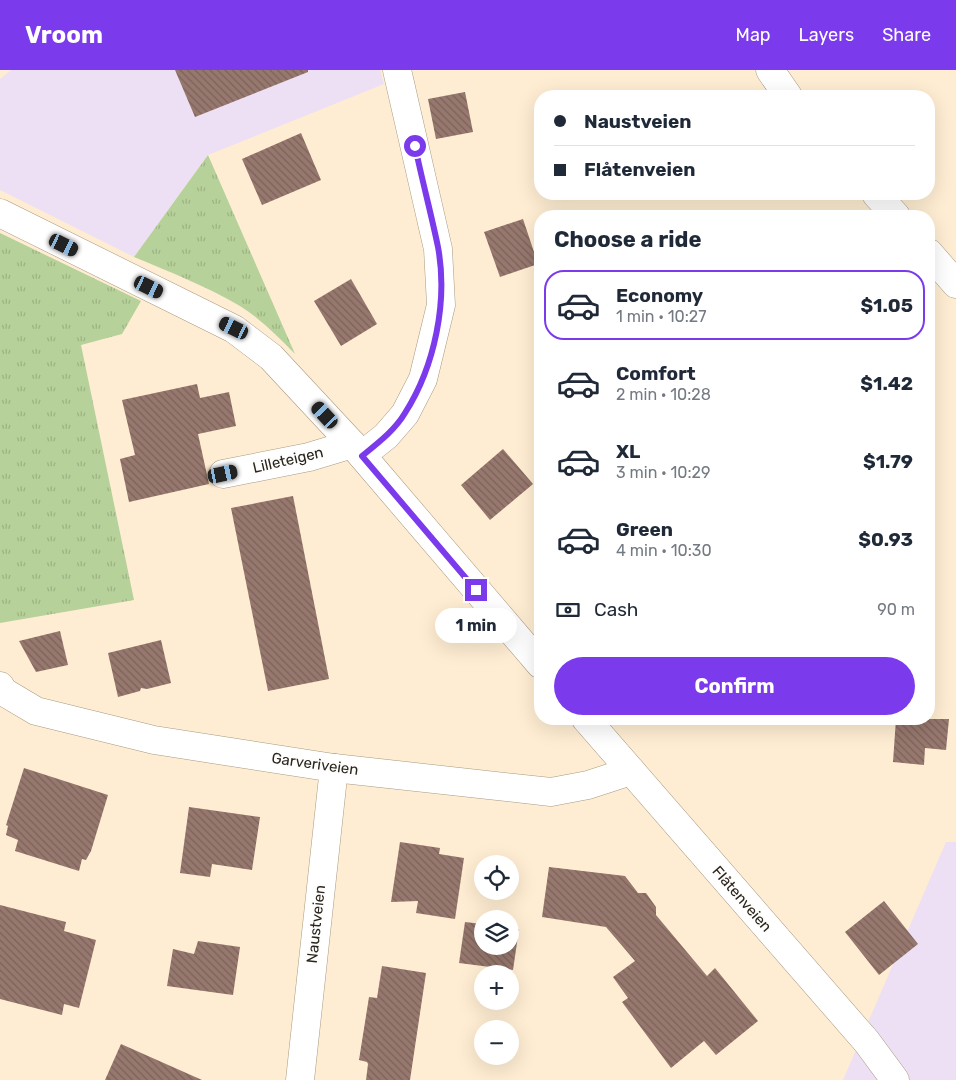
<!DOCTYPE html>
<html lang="en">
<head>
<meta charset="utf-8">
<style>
  :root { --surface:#fff; --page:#f2f2f3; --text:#1f2937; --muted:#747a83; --line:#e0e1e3; --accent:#7c3aed }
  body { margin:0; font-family:Rubik,sans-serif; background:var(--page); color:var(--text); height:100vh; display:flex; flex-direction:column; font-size:19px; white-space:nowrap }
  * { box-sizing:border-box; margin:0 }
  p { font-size:16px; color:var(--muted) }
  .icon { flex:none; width:28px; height:28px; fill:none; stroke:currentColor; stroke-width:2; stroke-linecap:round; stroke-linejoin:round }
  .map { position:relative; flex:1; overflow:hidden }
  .panel { position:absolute; left:534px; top:140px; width:401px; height:515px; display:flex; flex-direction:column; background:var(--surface); border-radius:20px; box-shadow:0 5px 20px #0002 }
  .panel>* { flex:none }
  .top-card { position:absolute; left:534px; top:20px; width:401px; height:110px; border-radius:20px; box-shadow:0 5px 20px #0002; display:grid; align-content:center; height:110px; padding:0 20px; background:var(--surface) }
  .controls { position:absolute; left:474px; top:785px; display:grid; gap:10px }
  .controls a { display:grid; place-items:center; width:45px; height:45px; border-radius:50%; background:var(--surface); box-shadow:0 5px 20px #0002; font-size:25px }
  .end { position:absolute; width:22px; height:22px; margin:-11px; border:6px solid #7c3aed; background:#fff; box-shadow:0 0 0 2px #fff }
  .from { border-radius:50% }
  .bubble { position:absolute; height:35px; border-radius:18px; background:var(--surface); box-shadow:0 5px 20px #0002; font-size:16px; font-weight:700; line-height:35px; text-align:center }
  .car { position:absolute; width:15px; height:30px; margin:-15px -8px; border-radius:6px; box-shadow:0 0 4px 1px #0007; background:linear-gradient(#222 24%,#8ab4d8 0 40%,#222 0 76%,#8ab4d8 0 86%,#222 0) }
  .top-card b { display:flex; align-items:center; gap:18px; height:48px; font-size:19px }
  .top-card b+b { border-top:1px solid var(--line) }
  .top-card i { width:12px; height:12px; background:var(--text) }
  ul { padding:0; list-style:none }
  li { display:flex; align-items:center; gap:15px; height:70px; margin:0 10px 8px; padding:0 10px; border:2px solid transparent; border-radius:20px }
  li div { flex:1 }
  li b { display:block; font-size:19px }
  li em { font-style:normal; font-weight:700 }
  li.active { border-color:var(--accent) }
  li>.icon { width:45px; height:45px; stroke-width:1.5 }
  h2 { padding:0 20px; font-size:22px; line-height:60px }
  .pay { display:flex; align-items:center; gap:12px; height:55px; padding:0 20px; font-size:19px }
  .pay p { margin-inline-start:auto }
  .button { display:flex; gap:10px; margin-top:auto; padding:10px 20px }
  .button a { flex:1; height:58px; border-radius:30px; background:var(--accent); color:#fff; font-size:20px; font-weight:700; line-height:58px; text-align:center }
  header { display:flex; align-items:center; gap:30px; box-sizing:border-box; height:70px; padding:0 25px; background:var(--accent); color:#fff }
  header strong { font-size:24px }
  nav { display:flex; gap:28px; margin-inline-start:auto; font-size:18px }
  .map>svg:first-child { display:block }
  .commercial { fill:#ede0f4 }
  .grass { fill:url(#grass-tufts) }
  .building { fill:url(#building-back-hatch) }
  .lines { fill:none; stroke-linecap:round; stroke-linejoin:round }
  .street-casing { stroke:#a99a80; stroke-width:29 }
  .street { stroke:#fff; stroke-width:28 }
  .route { stroke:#7c3aed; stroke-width:6 }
  .labels { text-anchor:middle; stroke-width:4; stroke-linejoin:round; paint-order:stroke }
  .street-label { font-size:15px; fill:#2b251b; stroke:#fdfdfd }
</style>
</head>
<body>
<header>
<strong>Vroom</strong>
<nav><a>Map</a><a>Layers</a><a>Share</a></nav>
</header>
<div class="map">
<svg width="956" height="1010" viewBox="0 0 956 1010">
  <defs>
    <pattern id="grass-tufts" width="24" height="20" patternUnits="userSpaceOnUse" patternTransform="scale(1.25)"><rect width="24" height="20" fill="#b6d199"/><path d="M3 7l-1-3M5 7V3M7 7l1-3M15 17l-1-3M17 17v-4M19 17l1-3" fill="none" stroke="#9db383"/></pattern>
    <pattern id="building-back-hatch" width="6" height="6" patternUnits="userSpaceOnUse" patternTransform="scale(1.25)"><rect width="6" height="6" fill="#97786e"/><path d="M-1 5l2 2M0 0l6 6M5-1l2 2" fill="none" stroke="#7b625a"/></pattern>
  </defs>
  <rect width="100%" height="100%" fill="#feedd2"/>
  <g class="commercial">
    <polygon points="11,0 380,0 384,14 208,85 134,187 0,120 0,9"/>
    <polygon points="946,772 956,772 956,1010 843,1010"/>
  </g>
  <g class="grass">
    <path d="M208 85 295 284C278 267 261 249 240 236 206 216 170 202 134 187Z"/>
    <polygon points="0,163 141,231 122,264 81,275 134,530 0,553"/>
  </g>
  <g class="building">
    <polygon points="175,0 308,0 308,2 195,47"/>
    <polygon points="465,22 473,62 436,69 428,29"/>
    <polygon points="301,63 321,110 262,135 242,89"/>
    <polygon points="523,149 538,194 500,207 484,162"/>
    <polygon points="351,209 377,254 341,276 314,231"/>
    <polygon points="197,314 200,328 229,322 236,356 198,364 209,414 129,432 120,389 135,385 122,330"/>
    <polygon points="503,379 533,414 490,450 461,415"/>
    <polygon points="293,426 329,609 268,621 231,438"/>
    <polygon points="60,561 68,595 36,602 19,571"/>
    <polygon points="161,570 171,613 147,619 141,618 140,621 118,627 108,583"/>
    <polygon points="896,649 949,649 946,680 925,678 924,695 893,692"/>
    <polygon points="24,698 108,725 91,781 86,790 82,789 79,801 15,781 18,770 6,765 8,756 6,755"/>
    <polygon points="189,737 260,747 252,800 212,794 210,807 180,803"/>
    <polygon points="400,772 440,778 439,784 464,788 455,849 416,843 418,831 391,832"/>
    <polygon points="549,797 625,806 638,823 646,823 656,837 656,845 707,906 715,898 758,951 716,985 704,971 671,998 622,932 628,928 613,907 635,891 606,857 542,847"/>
    <polygon points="884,831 918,874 879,905 845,862"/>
    <polygon points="0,835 66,852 64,861 96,870 79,938 64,934 62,945 0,929"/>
    <polygon points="465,852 482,854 482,876 510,876 510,858 519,859 513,900 459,893"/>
    <polygon points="198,871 240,877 233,925 167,916 173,879 194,884"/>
    <polygon points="382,896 426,903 410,1010 366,1010 368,994 367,992 359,990 369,927 377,928"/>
    <polygon points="121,974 202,1010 105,1010"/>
  </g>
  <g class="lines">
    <defs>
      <g id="street">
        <polyline points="770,0 788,26"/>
        <polyline points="876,124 896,146"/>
        <polyline points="0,143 234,259 271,287 352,374 540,594"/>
        <polyline points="929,183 956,214"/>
        <polyline points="362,385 386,366 405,344 423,309 441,235 438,179 397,0"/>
        <polyline points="223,404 309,387 352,374"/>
        <polyline points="0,616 4,622 36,641 154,670 334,698 551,722 588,715 631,701"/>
        <polyline points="586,649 867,972 895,1010"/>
        <polyline points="300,1010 334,698"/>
      </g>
    </defs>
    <use href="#street" class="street-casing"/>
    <use href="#street" class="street"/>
  </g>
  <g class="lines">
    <path class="route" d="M415 76C422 110 431 143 438 177 448 231 435 296 405 343 395 360 378 373 362 386L476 520"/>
  </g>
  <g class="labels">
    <g class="street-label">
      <text transform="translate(288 390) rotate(-13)" y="5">Lilleteigen</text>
      <text transform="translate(315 694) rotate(8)" y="5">Garveriveien</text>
      <text transform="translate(742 829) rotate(49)" y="5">Flåtenveien</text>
      <text transform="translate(316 854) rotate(-84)" y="5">Naustveien</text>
    </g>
  </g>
</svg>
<div class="controls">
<a><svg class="icon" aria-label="locate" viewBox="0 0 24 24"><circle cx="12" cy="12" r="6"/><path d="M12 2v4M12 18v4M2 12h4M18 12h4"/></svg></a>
<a><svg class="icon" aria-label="layers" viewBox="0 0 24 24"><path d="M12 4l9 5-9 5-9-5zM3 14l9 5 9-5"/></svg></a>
<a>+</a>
<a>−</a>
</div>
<i class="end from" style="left:415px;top:76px"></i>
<i class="end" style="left:476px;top:520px"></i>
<div class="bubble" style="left:435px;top:538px;width:82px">1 min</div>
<i class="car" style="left:64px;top:175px;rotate:116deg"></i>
<i class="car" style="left:149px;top:217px;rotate:116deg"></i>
<i class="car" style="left:234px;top:258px;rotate:296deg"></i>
<i class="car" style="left:325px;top:345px;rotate:317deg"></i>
<i class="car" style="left:223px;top:404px;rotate:78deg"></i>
<div class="top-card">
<b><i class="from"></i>Naustveien</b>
<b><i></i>Flåtenveien</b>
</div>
<section class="panel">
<h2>Choose a ride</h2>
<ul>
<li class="active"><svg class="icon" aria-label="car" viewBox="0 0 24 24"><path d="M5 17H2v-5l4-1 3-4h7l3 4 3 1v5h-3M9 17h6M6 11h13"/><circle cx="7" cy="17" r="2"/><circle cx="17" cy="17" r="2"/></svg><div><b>Economy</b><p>1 min · 10:27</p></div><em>$1.05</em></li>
<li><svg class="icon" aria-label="car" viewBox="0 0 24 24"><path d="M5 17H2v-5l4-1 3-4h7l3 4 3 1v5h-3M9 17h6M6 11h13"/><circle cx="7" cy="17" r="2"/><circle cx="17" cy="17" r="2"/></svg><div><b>Comfort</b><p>2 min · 10:28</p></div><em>$1.42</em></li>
<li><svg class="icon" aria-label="car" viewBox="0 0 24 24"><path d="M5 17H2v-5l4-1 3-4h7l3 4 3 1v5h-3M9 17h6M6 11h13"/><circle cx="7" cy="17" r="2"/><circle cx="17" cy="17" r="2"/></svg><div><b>XL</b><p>3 min · 10:29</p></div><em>$1.79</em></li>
<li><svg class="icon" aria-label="car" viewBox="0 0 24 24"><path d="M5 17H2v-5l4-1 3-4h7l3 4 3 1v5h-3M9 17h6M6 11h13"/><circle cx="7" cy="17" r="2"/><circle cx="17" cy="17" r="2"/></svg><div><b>Green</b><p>4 min · 10:30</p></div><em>$0.93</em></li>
</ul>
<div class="pay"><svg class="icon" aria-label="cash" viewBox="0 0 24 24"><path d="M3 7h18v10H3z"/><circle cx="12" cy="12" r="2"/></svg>Cash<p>90 m</p></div>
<div class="button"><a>Confirm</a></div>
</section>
</div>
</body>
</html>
